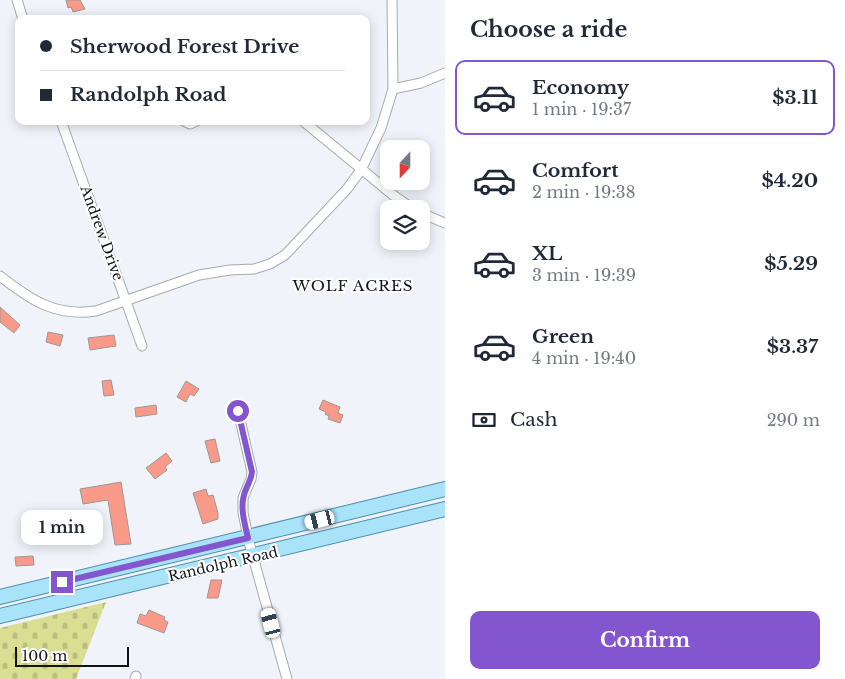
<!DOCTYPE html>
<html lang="en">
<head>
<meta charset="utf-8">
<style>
  :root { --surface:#fff; --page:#f2f2f3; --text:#1f2937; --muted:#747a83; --line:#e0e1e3; --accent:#8355ce }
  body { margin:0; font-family:"Libre Baskerville",serif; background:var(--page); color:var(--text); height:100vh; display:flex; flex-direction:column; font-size:19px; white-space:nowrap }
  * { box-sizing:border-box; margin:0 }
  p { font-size:16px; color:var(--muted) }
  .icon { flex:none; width:28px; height:28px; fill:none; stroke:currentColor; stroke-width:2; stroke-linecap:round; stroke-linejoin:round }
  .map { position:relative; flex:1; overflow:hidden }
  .details { display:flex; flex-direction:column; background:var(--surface); width:400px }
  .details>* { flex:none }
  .hud { position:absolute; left:15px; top:15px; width:355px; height:110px; border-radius:10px; box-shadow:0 2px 12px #0003; display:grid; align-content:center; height:110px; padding:0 25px; background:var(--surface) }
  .needle { width:32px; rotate:201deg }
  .buttons { position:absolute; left:380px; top:140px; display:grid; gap:10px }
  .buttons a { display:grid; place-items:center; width:50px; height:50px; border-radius:10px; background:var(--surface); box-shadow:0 2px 12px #0003; font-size:25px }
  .scale { position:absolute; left:15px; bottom:12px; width:114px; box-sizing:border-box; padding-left:5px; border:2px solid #121315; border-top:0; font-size:14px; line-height:18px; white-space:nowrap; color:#121315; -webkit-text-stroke:4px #fff; paint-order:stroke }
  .end { position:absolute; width:22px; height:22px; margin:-11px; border:6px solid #8355ce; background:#fff; box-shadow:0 0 0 2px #fff }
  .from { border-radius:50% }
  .bubble { position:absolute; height:35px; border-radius:10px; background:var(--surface); box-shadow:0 2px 12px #0003; font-size:16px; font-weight:700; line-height:35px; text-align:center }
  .car { position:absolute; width:15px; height:30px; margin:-15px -8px; border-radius:6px; box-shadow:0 0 4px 1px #0007; background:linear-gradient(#fff 24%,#345 0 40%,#fff 0 76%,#345 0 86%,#fff 0) }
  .hud b { display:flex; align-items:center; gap:18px; height:48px; font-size:19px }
  .hud b+b { border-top:1px solid var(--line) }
  .hud i { width:12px; height:12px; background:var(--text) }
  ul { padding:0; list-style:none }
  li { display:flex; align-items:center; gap:15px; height:75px; margin:0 10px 8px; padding:0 15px; border:2px solid transparent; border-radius:10px }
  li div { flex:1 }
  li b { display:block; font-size:19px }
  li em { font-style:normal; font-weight:700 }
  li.on { border-color:var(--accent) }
  li>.icon { width:45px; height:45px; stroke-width:1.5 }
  h2 { padding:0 25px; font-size:22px; line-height:60px }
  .pay { display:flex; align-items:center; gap:12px; height:55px; padding:0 25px; font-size:19px }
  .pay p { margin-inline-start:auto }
  .action { display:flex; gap:10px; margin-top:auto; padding:10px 25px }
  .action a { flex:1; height:58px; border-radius:10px; background:var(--accent); color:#fff; font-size:20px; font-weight:700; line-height:58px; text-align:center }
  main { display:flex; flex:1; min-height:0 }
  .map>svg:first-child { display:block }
  .cemetery { fill:url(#cemetery-stones) }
  .building { fill:#f99a88; stroke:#9e9795 }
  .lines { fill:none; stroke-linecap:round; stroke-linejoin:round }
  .street-casing { stroke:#a6aaaf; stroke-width:11 }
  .primary-casing { stroke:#4e8ea8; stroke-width:16 }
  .street { stroke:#fff; stroke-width:9 }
  .primary { stroke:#a9e3fa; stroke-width:14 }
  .route { stroke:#8355ce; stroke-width:6 }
  .labels { text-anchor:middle; stroke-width:4; stroke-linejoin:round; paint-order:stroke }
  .street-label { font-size:14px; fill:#121315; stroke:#fff }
  .neighbourhood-label { font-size:15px; letter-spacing:1px; fill:#121315; stroke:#fff }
</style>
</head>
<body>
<main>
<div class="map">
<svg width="445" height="679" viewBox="0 0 445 679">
  <defs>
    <pattern id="cemetery-stones" width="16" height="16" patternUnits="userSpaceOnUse" patternTransform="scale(1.25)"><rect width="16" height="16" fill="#dade93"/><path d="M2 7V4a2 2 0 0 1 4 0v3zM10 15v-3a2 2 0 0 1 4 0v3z" fill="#babe7e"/></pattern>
  </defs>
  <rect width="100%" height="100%" fill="#f0f4fa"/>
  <polygon class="cemetery" points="106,602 76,679 0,679 0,628"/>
  <g class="building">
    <polygon points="66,0 80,0 85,9 73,12 71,7 68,8"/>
    <polygon points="0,307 20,325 14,333 0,322"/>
    <polygon points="48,332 63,335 60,346 46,342"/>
    <polygon points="114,335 116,346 90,350 88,338"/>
    <polygon points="111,380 114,395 104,396 102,381"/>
    <polygon points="186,381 199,389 194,396 190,394 186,402 177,397"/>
    <polygon points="323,400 340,407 338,413 343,415 340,423 328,419 329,416 325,414 326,412 319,409"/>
    <polygon points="156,405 157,414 136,417 135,408"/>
    <polygon points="215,439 220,461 211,463 205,441"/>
    <polygon points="166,453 172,461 165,467 167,470 155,479 146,468"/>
    <polygon points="121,482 131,544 115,545 108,500 83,504 80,489"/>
    <polygon points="206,489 208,496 213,495 218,513 218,519 203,524 193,493"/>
    <polygon points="33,556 34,565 16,566 15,557"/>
    <polygon points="211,580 222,580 218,598 207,598"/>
    <polygon points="149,610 165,617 164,620 168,622 164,633 137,623 140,614 146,616"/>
  </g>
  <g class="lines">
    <defs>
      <g id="street">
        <polyline points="17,0 23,19"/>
        <polyline points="393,89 421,83 445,73"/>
        <polyline points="61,121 142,346"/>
        <polyline points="184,121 190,124 197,121"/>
        <polyline points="303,121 393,195 413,209"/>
        <polyline points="421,213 445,223"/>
        <path d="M0 276C31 300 55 317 96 311L199 275 230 270 254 269 270 264 285 255 347 189 361 170 381 128 393 89 392 0"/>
        <polyline points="238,411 252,472 251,479 243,498 243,513 250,546 287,679"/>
        <polyline points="135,679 136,676"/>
      </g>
      <g id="primary">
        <polyline points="0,597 445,489"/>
        <polyline points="0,616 445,509"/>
      </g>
    </defs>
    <use href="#street" class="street-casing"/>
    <use href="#primary" class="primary-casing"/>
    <use href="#street" class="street"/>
    <use href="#primary" class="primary"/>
  </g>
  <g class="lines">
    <path class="route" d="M62 582 248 538C245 525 240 508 244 495 246 487 251 481 252 472L238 411"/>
  </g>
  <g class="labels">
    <g class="street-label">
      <text transform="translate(102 233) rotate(70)" y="5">Andrew Drive</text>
      <text transform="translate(223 564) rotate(-13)" y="5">Randolph Road</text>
    </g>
    <g class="neighbourhood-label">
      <text x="353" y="291">WOLF ACRES</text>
    </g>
  </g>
</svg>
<div class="buttons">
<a><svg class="needle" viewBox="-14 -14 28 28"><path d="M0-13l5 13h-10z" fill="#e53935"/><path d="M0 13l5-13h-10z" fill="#747a83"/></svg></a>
<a><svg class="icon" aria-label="layers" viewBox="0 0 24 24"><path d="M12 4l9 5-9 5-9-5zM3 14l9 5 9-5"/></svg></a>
</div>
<div class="scale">100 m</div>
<i class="end from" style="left:238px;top:411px"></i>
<i class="end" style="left:62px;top:582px"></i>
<div class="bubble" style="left:21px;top:510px;width:82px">1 min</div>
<i class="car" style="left:320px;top:520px;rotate:256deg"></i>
<i class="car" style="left:271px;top:623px;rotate:345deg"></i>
<div class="hud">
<b><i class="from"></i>Sherwood Forest Drive</b>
<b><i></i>Randolph Road</b>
</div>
</div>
<section class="details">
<h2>Choose a ride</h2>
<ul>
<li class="on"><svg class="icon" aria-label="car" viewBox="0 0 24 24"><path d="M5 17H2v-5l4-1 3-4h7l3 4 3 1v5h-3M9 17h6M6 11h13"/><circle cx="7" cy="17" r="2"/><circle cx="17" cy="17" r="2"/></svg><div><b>Economy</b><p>1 min · 19:37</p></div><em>$3.11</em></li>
<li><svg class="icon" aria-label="car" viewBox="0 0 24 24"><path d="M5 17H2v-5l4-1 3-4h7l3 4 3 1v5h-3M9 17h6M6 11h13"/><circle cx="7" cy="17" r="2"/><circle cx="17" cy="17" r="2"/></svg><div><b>Comfort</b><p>2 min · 19:38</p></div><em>$4.20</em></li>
<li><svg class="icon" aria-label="car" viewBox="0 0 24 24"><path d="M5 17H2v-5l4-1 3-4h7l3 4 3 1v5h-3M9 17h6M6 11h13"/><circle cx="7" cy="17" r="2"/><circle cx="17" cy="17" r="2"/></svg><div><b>XL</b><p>3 min · 19:39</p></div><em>$5.29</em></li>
<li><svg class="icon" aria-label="car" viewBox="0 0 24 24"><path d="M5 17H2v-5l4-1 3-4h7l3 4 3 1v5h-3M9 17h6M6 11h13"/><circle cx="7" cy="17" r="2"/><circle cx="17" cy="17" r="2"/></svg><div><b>Green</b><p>4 min · 19:40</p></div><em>$3.37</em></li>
</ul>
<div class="pay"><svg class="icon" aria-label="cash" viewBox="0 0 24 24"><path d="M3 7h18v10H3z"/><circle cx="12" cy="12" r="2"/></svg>Cash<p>290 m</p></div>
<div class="action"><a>Confirm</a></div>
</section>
</main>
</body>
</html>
